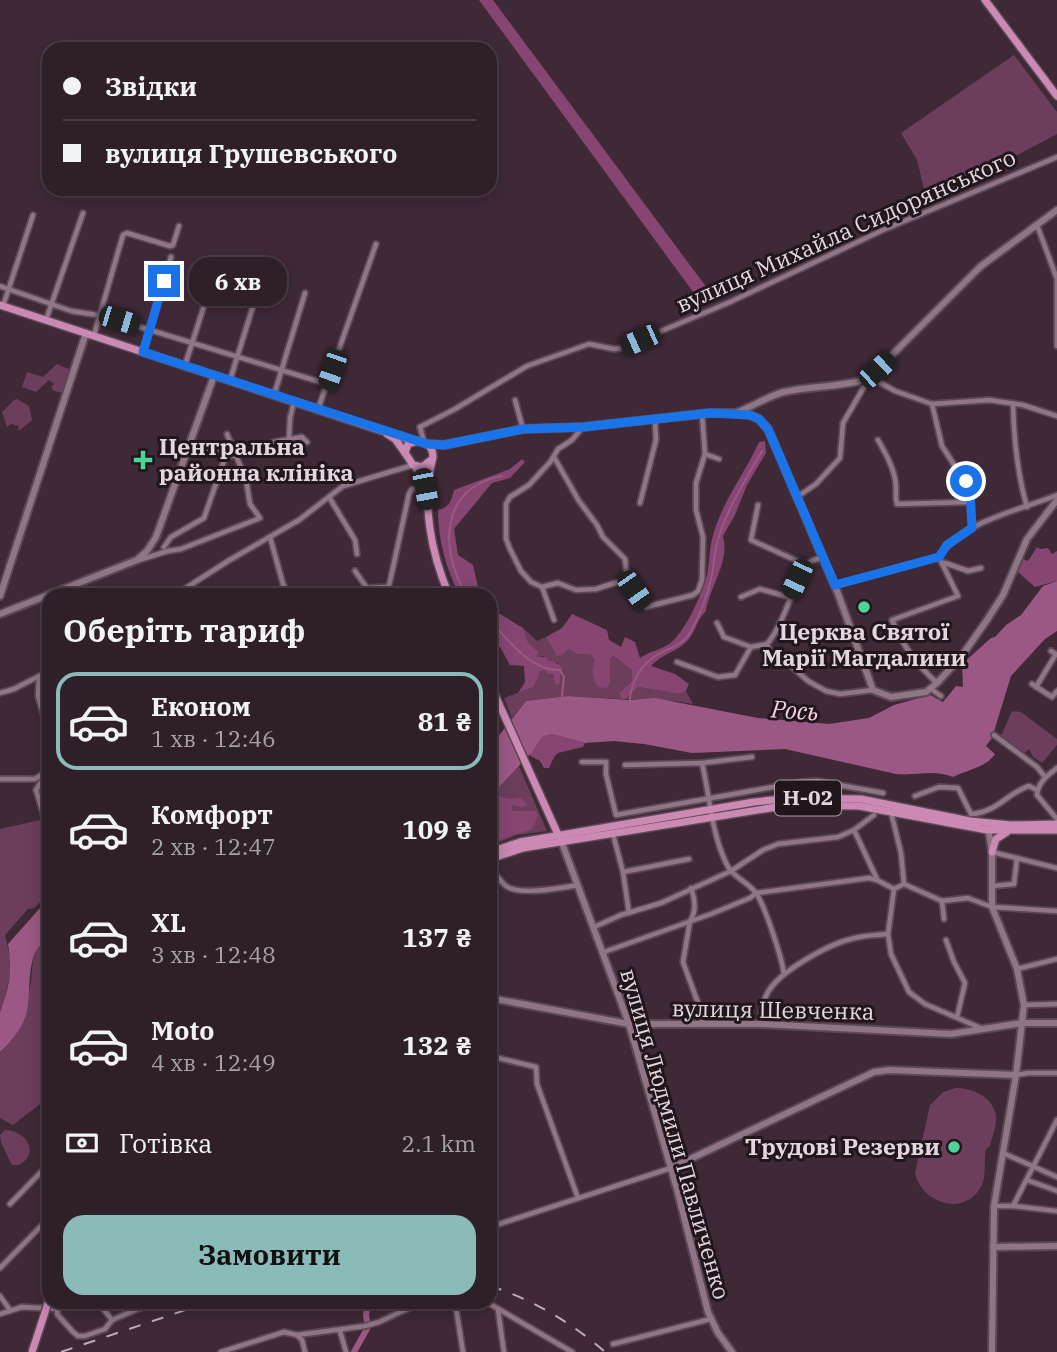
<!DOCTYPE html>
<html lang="uk">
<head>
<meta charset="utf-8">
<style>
  :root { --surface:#2f1f29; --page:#3b2c35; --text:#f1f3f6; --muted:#a7a2a8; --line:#4a3d46; --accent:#8bbbb9 }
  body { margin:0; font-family:"IBM Plex Serif",serif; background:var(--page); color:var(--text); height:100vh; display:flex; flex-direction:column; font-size:26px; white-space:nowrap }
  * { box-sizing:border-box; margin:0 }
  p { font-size:23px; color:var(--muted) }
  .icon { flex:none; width:38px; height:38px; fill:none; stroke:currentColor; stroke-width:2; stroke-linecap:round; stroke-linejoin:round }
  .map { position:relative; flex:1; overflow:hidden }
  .panel { position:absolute; left:42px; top:588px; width:455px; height:721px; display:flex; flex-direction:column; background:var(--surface); border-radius:21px; box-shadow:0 4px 18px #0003,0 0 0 2px var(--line) }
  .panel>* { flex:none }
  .banner { position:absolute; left:42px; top:42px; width:455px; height:154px; border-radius:21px; box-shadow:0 4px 18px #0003,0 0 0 2px var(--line); display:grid; align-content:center; height:154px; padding:0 21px; background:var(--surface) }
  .end { position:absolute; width:32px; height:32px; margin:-16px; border:9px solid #1a73e8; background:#fff; box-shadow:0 0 0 4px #fff }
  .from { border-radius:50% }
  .bubble { position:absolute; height:49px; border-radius:21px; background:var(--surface); box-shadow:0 4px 18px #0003,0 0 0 2px var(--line); font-size:23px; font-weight:700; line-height:49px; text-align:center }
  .car { position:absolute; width:21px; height:42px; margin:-21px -10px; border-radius:9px; box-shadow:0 0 5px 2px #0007; background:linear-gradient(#222 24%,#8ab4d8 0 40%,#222 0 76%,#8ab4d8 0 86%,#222 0) }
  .banner b { display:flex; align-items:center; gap:24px; height:66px; font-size:26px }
  .banner b+b { border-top:2px solid var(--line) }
  .banner i { width:18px; height:18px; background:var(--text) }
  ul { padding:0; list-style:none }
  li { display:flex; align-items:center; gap:21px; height:98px; margin:0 14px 10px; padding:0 7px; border:4px solid transparent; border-radius:21px }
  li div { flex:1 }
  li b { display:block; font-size:26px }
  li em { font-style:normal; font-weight:700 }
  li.active { border-color:var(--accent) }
  li>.icon { width:63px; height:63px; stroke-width:1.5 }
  h2 { padding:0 21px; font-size:32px; line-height:84px }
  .pay { display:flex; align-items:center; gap:18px; height:77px; padding:0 21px; font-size:26px }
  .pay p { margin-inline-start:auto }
  .button { display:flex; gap:14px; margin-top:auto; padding:14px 21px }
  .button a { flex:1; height:80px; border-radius:21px; background:var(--accent); color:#111; font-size:28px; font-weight:700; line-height:80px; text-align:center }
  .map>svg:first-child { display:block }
  .green { fill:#6c3e5c }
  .forest { fill:#874571 }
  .water { fill:#9b5884 }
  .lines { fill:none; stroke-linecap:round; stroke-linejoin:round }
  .stream { stroke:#9b5884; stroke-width:2 }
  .river { stroke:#9b5884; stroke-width:6 }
  .street-casing { stroke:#5a4854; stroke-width:8 }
  .secondary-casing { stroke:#5a4854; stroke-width:10 }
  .primary-casing { stroke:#5a4854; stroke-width:10 }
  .street { stroke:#8f7585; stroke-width:4.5 }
  .secondary { stroke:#8f7585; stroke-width:6 }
  .primary { stroke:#cc89b4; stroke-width:7 }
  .rail { stroke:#bdadb7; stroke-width:2; stroke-dasharray:12 12; stroke-linecap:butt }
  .primary-bridge-casing { stroke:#5a4854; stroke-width:10; stroke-linecap:butt }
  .primary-bridge { stroke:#cc89b4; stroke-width:7 }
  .route { stroke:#1a73e8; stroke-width:9 }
  .poi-dot { fill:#4ed39a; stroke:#20161c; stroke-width:2.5 }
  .labels { text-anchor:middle; stroke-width:6; stroke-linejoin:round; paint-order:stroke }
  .shield { fill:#20161c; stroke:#a99ca4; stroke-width:2 }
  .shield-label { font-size:21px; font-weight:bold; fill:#e4d5de }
  .street-label { font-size:23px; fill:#e4d5de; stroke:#20161c }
  .poi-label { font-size:23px; font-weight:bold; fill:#e4d5de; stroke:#20161c; text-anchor:start }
  .water-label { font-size:24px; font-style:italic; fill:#f8d0e8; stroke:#20161c }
</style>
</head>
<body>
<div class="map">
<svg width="1057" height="1352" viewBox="0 0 1057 1352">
  <rect width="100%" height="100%" fill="#3f2937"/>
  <g class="green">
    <polygon points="1014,55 1057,112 1057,134 957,187 925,193 917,160 901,133"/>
    <polygon points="57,364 71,370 64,393 54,391 51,387 54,384 49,380 36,392 22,387 27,372 43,377"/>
    <polygon points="17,399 29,406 32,420 20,430 18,430 19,426 11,424 7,427 2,412 14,400"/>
    <polygon points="523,628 537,641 546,637 550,644 563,655 569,649 577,654 592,655 608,672 610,660 613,656 632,670 632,681 619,693 621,699 568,696 526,701 512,718 504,698 534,687 539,671 544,670 556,678 558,663 548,661 543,656 536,658 534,648 528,642"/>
    <polygon points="638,687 680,694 686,691 693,704 674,701 626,699"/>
    <polygon points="1012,711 1021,712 1057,739 1057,745 1042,763 1033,757 1029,749 1023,754 1001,736"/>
    <polygon points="519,766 547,831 517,835 490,846 490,797"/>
    <polygon points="44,819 49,828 49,894 34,908 28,909 5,935 12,966 2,1011 0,1013 0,829"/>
    <path d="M49 938V1097L13 1125 0 1118V1052C15 1040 24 1011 29 992 35 972 27 950 49 938Z"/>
    <path d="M956 1088C973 1088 993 1097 996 1116 997 1125 992 1137 990 1146L986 1149C983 1161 988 1178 979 1190 960 1217 921 1201 915 1173L930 1105 943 1092Z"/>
    <path d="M5 1130C24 1130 42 1152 19 1165H12C8 1156 0 1144 0 1135Z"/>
  </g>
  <g class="forest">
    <polygon points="479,0 493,0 710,292 707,301 696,296"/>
    <path d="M765 441 766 453 747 485 735 515 723 536C730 563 710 585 706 611 697 619 696 631 688 640 678 652 661 654 651 666L675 674 689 684 686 691 680 694 638 687 626 699H621L619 693 632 681V670L613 656 610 660V682L607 688 598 687C592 677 591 671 595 661L592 655 577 654 569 649 563 655 557 656 546 637 562 628 572 614 607 630 609 640 621 647 625 637 635 642 640 658C650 651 660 650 669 644 685 633 702 594 707 575 710 561 709 546 714 532 724 499 745 473 759 442Z"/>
    <path d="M522 459 525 462 510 478 492 483 454 529 458 555 473 565 479 591V595H459C446 567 438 541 438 510 450 507 451 501 454 490L510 469Z"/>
    <polygon points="1037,547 1040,549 1048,548 1052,554 1057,551 1057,581 1035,587 1018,572 1022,559 1028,561"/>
    <polygon points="490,608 523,628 528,642 538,652 536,657 547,657 548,661 553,661 562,667 559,685 555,683 553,675 548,674 544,670 540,671 534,687 518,693 525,682 524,666 510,665 500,647 490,637"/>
    <polygon points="552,734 585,743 583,747 558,753 554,757 549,768 544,768 540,761 529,755 542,737"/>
    <polygon points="500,796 508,799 522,798 527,805 522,807 512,805 512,811 536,811 538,816 531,830 513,835 490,844 490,802"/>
  </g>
  <g class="water">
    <path d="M1057 581V631L1045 639 1011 676 992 738 986 746 995 754C987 767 967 770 953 777 931 769 918 776 896 774L785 749 692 753 644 744 614 741 585 743 552 734 542 737 532 752 490 797V747L526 701 568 696 630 700 655 698 758 718 829 724 869 718 894 705 930 695 943 702 956 686 963 687 962 664 991 638 995 637 1006 625 1021 615 1043 586Z"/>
    <path d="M49 898V938C23 952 33 990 26 1015 22 1028 10 1043 0 1052 0 1040 0 1024 0 1013 9 986 13 973 8 944Z"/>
  </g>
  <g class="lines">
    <g class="stream">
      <path d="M466 595C439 548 440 488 502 476"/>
      <path d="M490 621C509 640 530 671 560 670L564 677 562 696"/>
      <path d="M630 700C630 690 633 683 638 674 653 647 679 653 691 631 700 615 708 594 712 575 714 565 714 554 717 543 726 510 745 481 762 451"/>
    </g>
    <polyline class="river" points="354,1352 368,1327 366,1315 368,1302"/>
    <defs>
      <g id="street">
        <polyline points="1037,225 1057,279 1057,346"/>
        <polyline points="0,286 71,311 104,316 327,384"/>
        <polyline points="3,306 33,215"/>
        <polyline points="46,320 83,213"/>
        <polyline points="94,335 123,235 127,233 170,246 173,245 179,226"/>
        <polyline points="143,352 171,257"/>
        <polyline points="185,365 215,272"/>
        <polyline points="870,377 895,391 932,404 989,400 1023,405 1057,416"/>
        <polyline points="230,380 259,287"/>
        <polyline points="274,395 305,293"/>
        <polyline points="515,400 523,429"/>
        <polyline points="932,404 942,446 969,488 972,528"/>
        <path d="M1013 405C1014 440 1017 473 1027 507"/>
        <polyline points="318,409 376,244"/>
        <polyline points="420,427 455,409 527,366 589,344 614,349 621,348 730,302 883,230 1057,157"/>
        <polyline points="420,427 424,442"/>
        <polyline points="227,434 236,456"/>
        <polyline points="289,438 290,418 294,402"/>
        <path d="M878 440C886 454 895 470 896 486 896 493 895 497 897 504L971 502"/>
        <polyline points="274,442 302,437 307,442"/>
        <polyline points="705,454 719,459"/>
        <polyline points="329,497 355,540 357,554"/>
        <polyline points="797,497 816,484 840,458 843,423 868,380"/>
        <polyline points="640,503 656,440 655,421"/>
        <polyline points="758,505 751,540 804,564 822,557"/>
        <polyline points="270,537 283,584 289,595"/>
        <polyline points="164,547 171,537 204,518 226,455"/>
        <polyline points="139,560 168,551 181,549 260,518 250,504 246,479 236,456 226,455 190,443"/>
        <polyline points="945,563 968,571 981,568"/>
        <path d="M804 564C794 587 782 627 767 644L772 657 789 664 808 681 826 691 840 694 873 690"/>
        <polyline points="355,571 367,588 388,587"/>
        <polyline points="627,579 646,607 693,595 698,591 702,580 703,537 696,510 696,483 705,454 702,414"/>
        <path d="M835 585 939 557C959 522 1021 510 1057 495"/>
        <polyline points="542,587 558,583 576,590 596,589 627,579 625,559 603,537 597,525 579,501 554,457"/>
        <polyline points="175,595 228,561 299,520 343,486 413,465"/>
        <polyline points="387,595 409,494 412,489 424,489"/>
        <polyline points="741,597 760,589 789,597"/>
        <polyline points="554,620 542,587 531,582 521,571 510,549 506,539 506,504 510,497 529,485 551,461 558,449 572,440 582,428"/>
        <polyline points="717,623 724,637 751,647 767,644"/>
        <polyline points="677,662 718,677 735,675 751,647"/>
        <polyline points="39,677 38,696 49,733"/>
        <path d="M937 683C916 664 903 646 892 620L958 596 939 557"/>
        <polyline points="1032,684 1052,697 1057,691"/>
        <polyline points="1036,687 1056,654 1051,651"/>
        <polyline points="931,689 941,696"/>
        <polyline points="0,693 14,689 49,671"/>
        <polyline points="994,735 1037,767 1045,777"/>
        <polyline points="582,762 606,762 606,774 616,815 801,782 817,781 883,793"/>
        <polyline points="702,763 752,757"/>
        <path d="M625 765 702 763C710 797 711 831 726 863 732 877 747 881 756 893 765 906 782 958 784 974"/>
        <path d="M1057 768C1048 775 1038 782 1037 795L1057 819"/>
        <polyline points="47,773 36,790 49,832"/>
        <polyline points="0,779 35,779 49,770"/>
        <path d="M915 796 939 787 958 788 971 814C998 812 1007 793 1029 786L1037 790"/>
        <polyline points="891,812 901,853 904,884"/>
        <polyline points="854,830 877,879"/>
        <polyline points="613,834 623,872 629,913"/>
        <polyline points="992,852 1057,868"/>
        <path d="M490 871C498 874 499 881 506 886 520 896 561 888 578 885"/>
        <polyline points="623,872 689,859"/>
        <polyline points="992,886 1014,884 1017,858"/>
        <path d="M691 888C695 899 697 911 690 921L683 962 698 1003 703 1024"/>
        <polyline points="894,889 888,934 891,954 909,992 925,1004 983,1029"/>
        <polyline points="942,901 944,919"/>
        <polyline points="594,927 621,915 661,903 731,871 763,850 778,844 838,837 854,830 874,815"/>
        <polyline points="946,940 954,962 965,983 957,1017"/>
        <polyline points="604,952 711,914 750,898 756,893 869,878 877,880 894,889 904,884 942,901 968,898 992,907 1057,911"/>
        <polyline points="1017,969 1057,959"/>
        <polyline points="1024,1005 1057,1004"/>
        <path d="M760 1024C761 1013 762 1002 768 992 780 971 830 943 855 938 865 935 877 935 888 934"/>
        <polyline points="490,1056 536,1067 537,1084 578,1198"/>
        <polyline points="1016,1075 1028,1073 1057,1073"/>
        <polyline points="1003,1153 1057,1177"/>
        <polyline points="1027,1180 1057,1191"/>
        <polyline points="10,1204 42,1171 49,1170"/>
        <polyline points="994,1206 1013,1206 1057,1120"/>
        <polyline points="1013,1206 1057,1211"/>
        <polyline points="490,1227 671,1168"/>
        <polyline points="0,1268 49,1218"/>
        <polyline points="0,1296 10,1310"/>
        <polyline points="98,1302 112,1320"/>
        <polyline points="455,1302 463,1352"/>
        <polyline points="483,1302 490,1304 572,1352"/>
        <polyline points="58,1309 57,1314 73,1332 78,1336 85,1336 105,1329 112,1320 154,1302"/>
        <polyline points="498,1310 504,1352"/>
        <polyline points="0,1314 22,1307 58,1309 60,1302"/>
        <polyline points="340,1331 346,1352"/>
        <polyline points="297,1335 302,1340 305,1352"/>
        <polyline points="613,1344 711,1319"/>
        <polyline points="221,1352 284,1332 297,1335 365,1326 379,1322 422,1302"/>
      </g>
      <g id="secondary">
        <path d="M738 412C751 407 773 394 784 392 812 386 841 387 868 379L981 266 1057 210"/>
        <polyline points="427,444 444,445 523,429 583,427 710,413 737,413 750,415 759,419 768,429 837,591 873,690 891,697 926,692 937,683 961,657 987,620 1003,595 1027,539 1057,500"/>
        <polyline points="0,596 86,333"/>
        <polyline points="0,614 137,560 147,551 156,537 214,376"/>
        <polyline points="988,827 992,852 992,907 1017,969 1024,1005 1016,1075 994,1206 992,1352"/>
        <polyline points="562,843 629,1024 677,1189 708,1312 718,1333 732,1352"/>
        <polyline points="490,998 629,1024 760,1024 951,1034 1022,1023 1057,1023"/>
        <polyline points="671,1168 874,1072 889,1070 1016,1075"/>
        <polyline points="993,1247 1057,1246"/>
      </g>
      <g id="primary">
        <polyline points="985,0 1057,96"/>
        <polyline points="0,305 413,441"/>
        <polyline points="387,434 395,439 405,453"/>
        <path d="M431 460 422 467 413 465 405 453 408 444 418 441C427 443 433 447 433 457 421 502 431 553 449 595"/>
        <polyline points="415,466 423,480 426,494"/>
        <polyline points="490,684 560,839"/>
        <polyline points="490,852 520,842 754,802 791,798 861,799 970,821 1011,825 1057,824"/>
        <polyline points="992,852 996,839 1007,832"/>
        <polyline points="490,859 523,848 789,805 859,806 987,830 1057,830"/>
      </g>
    </defs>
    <use href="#street" class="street-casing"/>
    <use href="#secondary" class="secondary-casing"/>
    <use href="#primary" class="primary-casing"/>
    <use href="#street" class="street"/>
    <use href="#secondary" class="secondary"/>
    <use href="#primary" class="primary"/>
    <g class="rail">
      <path d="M490 1286C532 1299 572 1323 605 1352"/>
      <polyline points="61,1352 209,1302"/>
    </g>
    <defs>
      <polyline id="primary-bridge" points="32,1352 49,1300"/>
    </defs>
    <use href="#primary-bridge" class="primary-bridge-casing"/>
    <use href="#primary-bridge" class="primary-bridge"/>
  </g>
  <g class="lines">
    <polyline class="route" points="164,281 143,352 427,444 444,445 523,429 583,427 710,413 750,415 759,419 768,429 835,585 939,557 947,545 972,528 970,489 966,481"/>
  </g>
  <g class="poi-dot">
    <path d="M139.5 449.5h7v7h7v7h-7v7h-7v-7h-7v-7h7z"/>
    <circle cx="864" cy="607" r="7"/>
    <circle cx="954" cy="1147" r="7"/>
  </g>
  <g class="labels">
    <rect class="shield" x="775" y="780.5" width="66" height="35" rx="5"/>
    <g class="shield-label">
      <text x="808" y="805">Н-02</text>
    </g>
    <g class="street-label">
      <text transform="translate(846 231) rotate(-24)" y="8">вулиця Михайла Сидорянського</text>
      <text transform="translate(773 1010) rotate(1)" y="8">вулиця Шевченка</text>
      <text transform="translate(675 1134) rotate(74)" y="8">вулиця Людмили Павличенко</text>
    </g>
    <g class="poi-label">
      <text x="159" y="455">Центральна<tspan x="159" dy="26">районна клініка</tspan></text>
      <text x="864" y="640" text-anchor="middle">Церква Святої<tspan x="864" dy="26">Марії Магдалини</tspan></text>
      <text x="940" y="1155" text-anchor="end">Трудові Резерви</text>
    </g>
    <g class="water-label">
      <text transform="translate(795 711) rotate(4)" y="8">Рось</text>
    </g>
  </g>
</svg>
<i class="end from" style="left:966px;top:481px"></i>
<i class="end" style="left:164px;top:281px"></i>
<div class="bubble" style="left:189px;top:257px;width:98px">6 хв</div>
<i class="car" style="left:119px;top:320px;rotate:107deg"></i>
<i class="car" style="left:640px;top:340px;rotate:246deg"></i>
<i class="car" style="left:332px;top:370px;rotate:199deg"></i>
<i class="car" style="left:877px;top:370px;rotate:47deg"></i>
<i class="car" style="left:425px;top:489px;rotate:169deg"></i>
<i class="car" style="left:797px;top:579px;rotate:205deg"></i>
<i class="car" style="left:634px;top:590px;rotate:145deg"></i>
<div class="banner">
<b><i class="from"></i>Звідки</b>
<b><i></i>вулиця Грушевського</b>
</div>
<section class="panel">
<h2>Оберіть тариф</h2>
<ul>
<li class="active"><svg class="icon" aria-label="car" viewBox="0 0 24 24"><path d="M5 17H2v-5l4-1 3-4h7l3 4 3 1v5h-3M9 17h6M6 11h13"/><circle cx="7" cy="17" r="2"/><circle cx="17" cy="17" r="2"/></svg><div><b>Економ</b><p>1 хв · 12:46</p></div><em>81 ₴</em></li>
<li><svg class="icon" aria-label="car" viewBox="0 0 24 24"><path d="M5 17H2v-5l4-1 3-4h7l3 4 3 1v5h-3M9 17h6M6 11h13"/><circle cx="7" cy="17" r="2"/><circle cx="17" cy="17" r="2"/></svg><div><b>Комфорт</b><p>2 хв · 12:47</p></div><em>109 ₴</em></li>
<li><svg class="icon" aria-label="car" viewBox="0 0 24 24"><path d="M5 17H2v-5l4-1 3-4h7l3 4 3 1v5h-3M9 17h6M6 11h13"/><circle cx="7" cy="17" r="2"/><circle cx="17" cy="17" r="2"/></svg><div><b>XL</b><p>3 хв · 12:48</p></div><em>137 ₴</em></li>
<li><svg class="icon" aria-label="car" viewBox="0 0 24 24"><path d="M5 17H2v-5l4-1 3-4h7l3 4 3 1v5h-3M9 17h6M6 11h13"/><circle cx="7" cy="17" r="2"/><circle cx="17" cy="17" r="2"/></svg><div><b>Moto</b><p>4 хв · 12:49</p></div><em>132 ₴</em></li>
</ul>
<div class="pay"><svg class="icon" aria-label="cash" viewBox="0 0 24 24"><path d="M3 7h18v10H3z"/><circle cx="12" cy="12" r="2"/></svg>Готівка<p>2.1 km</p></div>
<div class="button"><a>Замовити</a></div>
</section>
</div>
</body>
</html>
